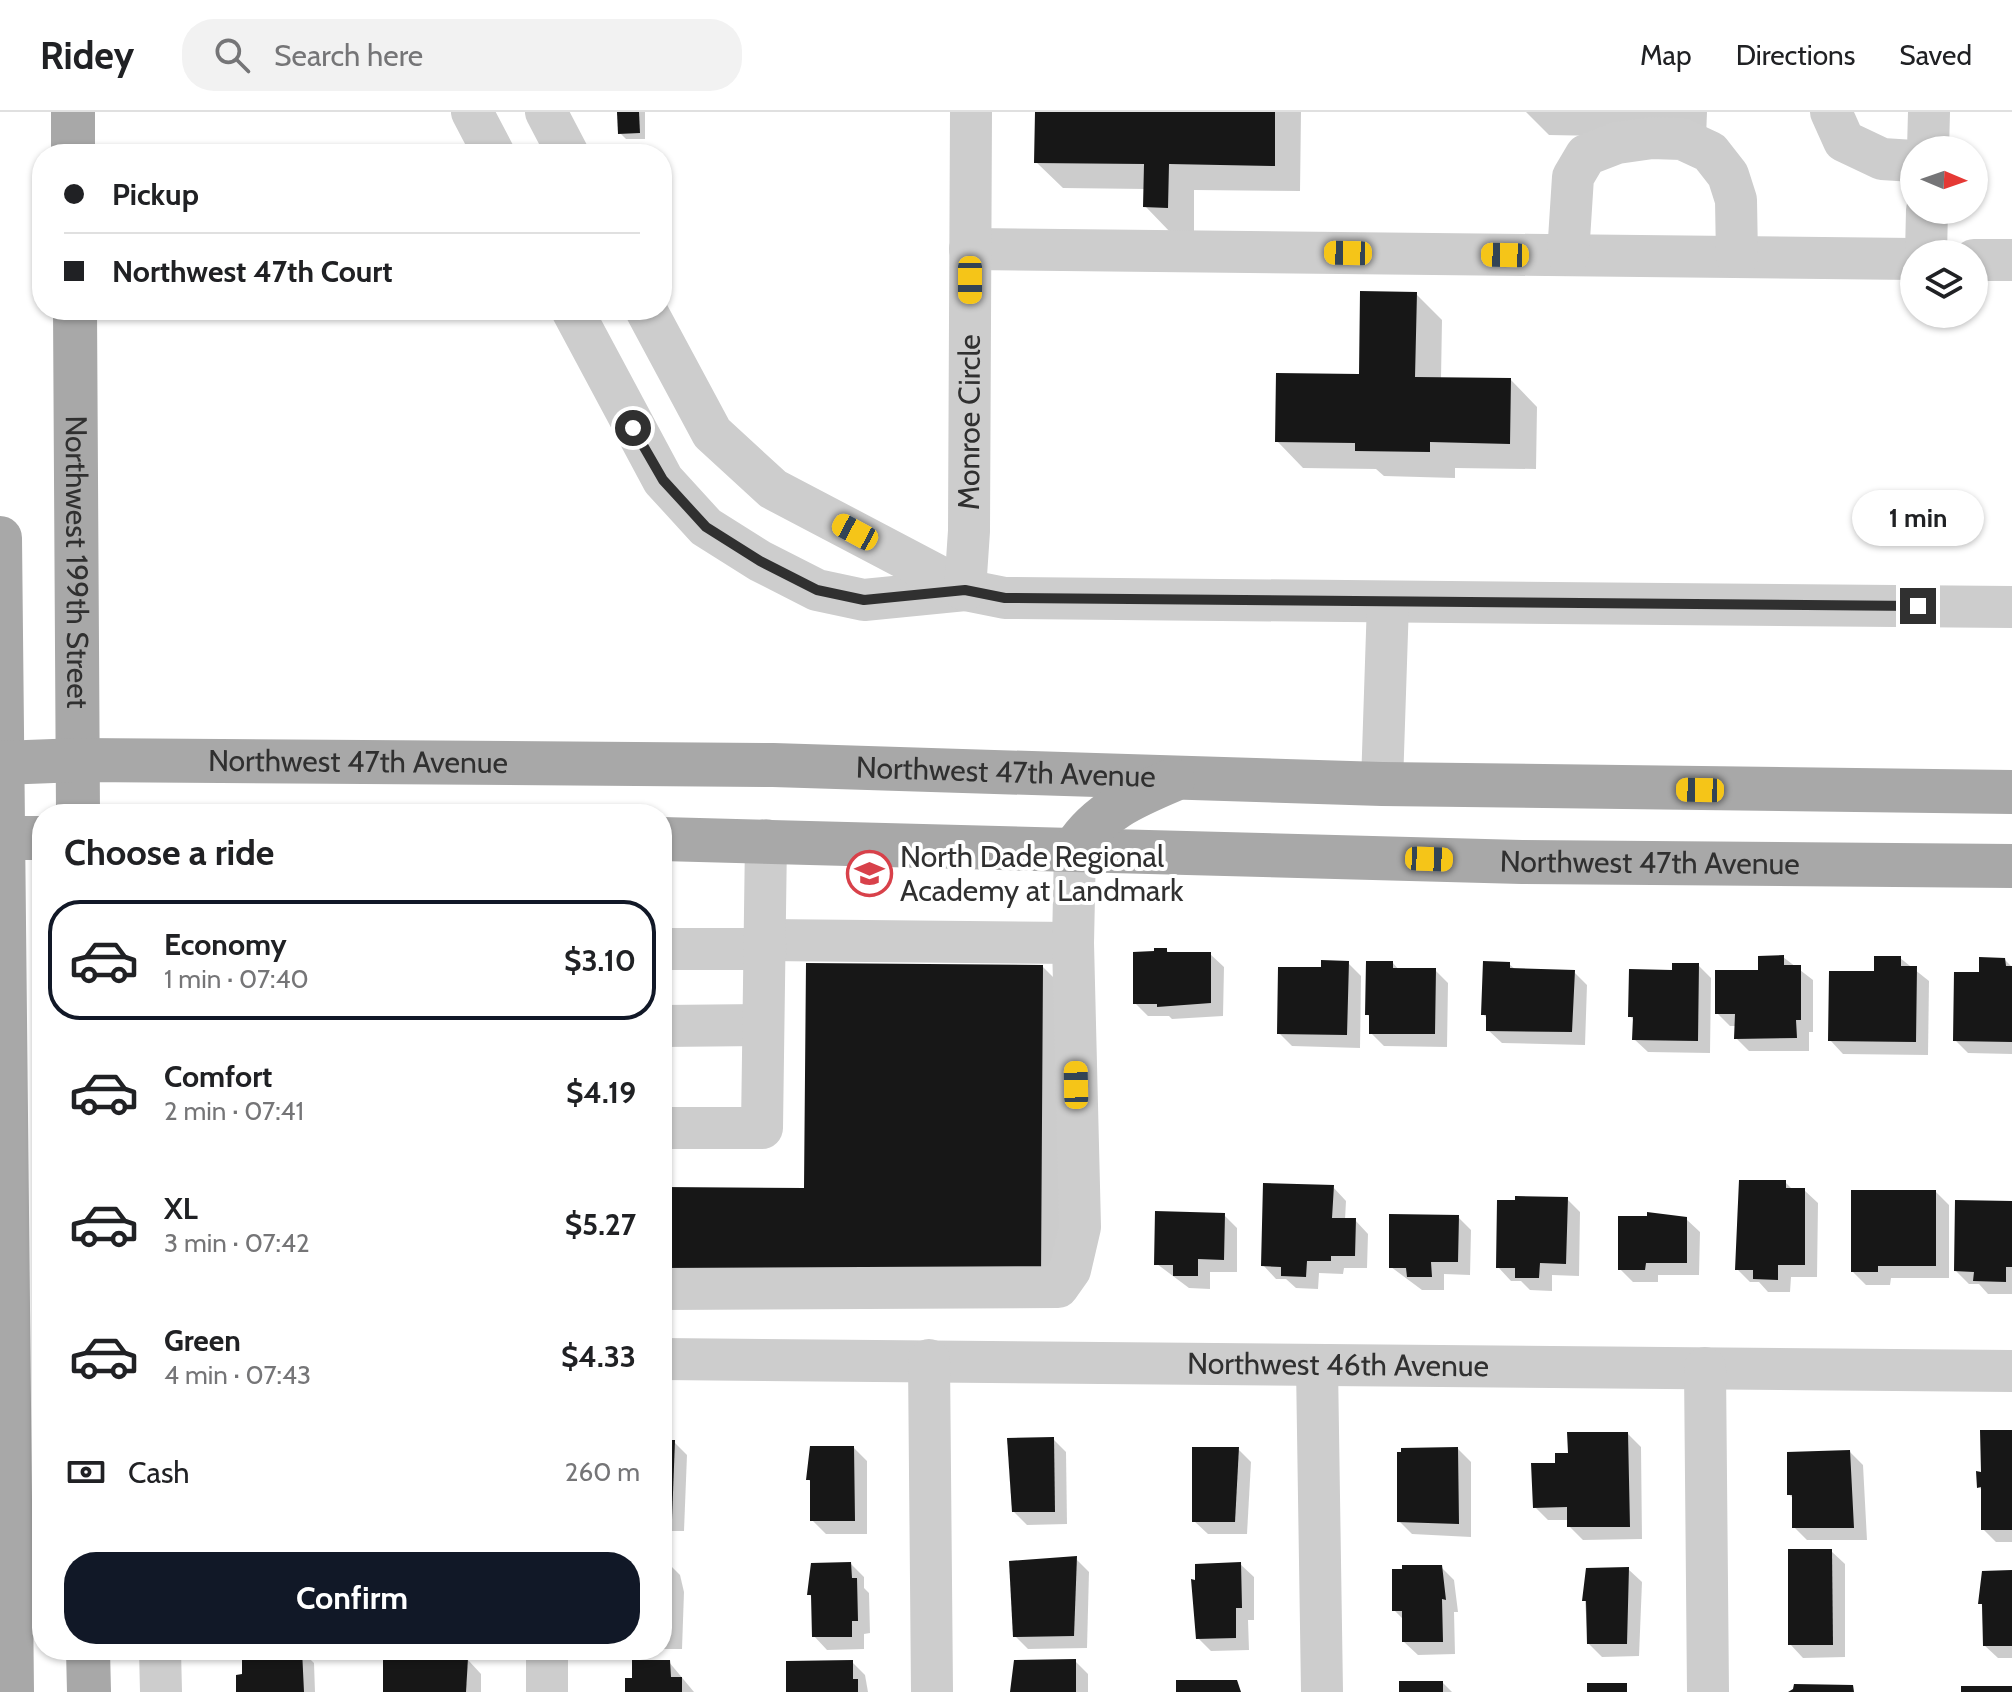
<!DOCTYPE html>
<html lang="en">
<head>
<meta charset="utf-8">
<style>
  :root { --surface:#fff; --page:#f2f2f2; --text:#202124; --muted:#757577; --line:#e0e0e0; --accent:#111827 }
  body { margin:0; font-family:Cabin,sans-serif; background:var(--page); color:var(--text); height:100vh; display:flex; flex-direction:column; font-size:30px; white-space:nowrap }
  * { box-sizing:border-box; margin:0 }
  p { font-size:26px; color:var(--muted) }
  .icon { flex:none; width:44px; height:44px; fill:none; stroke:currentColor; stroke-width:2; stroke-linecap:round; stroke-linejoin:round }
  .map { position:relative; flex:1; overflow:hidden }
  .sheet { position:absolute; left:32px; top:692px; width:640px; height:856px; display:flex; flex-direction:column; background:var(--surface); border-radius:32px; box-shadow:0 2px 6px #0004 }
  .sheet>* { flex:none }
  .guide { position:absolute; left:32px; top:32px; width:640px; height:176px; border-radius:32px; box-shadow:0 2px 6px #0004; display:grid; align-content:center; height:176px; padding:0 32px; background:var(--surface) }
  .needle { width:52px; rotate:92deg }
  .controls { position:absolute; left:1900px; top:24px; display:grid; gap:16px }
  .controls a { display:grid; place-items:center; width:88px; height:88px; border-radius:50%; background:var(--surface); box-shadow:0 2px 6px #0004; font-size:40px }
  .end { position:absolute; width:36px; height:36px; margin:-18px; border:10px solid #303030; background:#fff; box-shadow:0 0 0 4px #fff }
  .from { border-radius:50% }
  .bubble { position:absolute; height:56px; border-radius:28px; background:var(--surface); box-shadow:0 2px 6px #0004; font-size:26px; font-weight:700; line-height:56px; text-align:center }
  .car { position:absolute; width:24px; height:48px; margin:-24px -12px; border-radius:10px; box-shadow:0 0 6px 2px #0007; background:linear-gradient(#f5c518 24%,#345 0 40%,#f5c518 0 76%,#345 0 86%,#f5c518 0) }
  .guide b { display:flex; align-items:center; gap:28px; height:76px; font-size:30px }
  .guide b+b { border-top:2px solid var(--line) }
  .guide i { width:20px; height:20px; background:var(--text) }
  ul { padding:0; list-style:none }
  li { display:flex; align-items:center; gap:24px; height:120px; margin:0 16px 12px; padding:0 16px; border:4px solid transparent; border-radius:32px }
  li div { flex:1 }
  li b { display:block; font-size:30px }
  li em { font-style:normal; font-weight:700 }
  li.active { border-color:var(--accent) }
  li>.icon { width:72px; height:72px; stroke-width:1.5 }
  h2 { padding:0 32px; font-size:36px; line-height:96px }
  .pay { display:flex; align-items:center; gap:20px; height:88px; padding:0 32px; font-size:30px }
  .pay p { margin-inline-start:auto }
  .primary-button { display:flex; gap:16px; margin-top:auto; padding:16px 32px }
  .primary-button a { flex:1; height:92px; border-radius:32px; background:var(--accent); color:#fff; font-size:32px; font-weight:700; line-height:92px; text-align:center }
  header { display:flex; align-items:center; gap:48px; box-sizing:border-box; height:112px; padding:0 40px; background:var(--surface); border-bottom:2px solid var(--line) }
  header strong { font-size:38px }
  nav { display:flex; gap:44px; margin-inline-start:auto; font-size:28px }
  .search { width:560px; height:72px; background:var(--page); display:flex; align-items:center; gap:20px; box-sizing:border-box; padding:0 28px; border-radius:32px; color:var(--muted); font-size:30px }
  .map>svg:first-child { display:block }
  .shadow { fill:#0003 }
  .building { fill:#171717 }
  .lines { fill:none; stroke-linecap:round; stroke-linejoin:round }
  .minor { stroke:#cdcdcd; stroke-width:42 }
  .major { stroke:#a8a8a8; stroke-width:44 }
  .route { stroke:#303030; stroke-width:10 }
  .labels { text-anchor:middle; stroke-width:8; stroke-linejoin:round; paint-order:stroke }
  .street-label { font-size:30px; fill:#303030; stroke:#fff }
  .poi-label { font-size:30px; fill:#303030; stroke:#fff; text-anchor:start }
</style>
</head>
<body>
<header>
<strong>Ridey</strong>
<div class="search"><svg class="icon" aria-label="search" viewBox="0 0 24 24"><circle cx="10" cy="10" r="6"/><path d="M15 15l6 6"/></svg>Search here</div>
<nav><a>Map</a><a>Directions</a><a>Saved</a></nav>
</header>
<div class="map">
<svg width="2012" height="1580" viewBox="0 0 2012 1580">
  <rect width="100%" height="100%" fill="#fff"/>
  <g class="shadow">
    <polygon points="619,0 645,0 645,27 626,27 620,21"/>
    <polygon points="1037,0 1301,0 1300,79 1194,78 1194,121 1171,121 1145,94 1145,77 1063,76 1036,50"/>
    <polygon points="1526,0 1707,0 1706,26 1549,23"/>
    <polygon points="1416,182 1442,208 1441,267 1511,268 1537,295 1536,357 1455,356 1455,366 1384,364 1376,357 1303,356 1277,329 1361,264"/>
    <polygon points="1166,838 1170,842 1210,842 1224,855 1223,904 1172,907 1169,904 1148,904 1135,891"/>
    <polygon points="1783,845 1813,868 1813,920 1809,920 1809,939 1749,939 1736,926 1736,914 1730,914 1717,901"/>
    <polygon points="1900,846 1929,869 1928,943 1843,942 1830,928 1876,861"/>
    <polygon points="2005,848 2012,855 2012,942 1968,941 1955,928 1981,862"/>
    <polygon points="1348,851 1361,864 1360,936 1292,934 1279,921 1323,857"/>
    <polygon points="1393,851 1399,858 1435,858 1448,871 1447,935 1384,934 1371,921 1371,906 1367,902"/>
    <polygon points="1509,852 1516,858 1574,860 1587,873 1585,933 1502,931 1488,918 1488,907 1483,902"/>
    <polygon points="1698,853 1711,866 1710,941 1648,940 1634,927 1635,909 1630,904 1674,860"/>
    <polygon points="1043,855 1069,881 1067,1191 662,1077 806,1078"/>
    <polygon points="1785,1070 1793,1078 1804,1078 1818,1091 1817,1165 1791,1165 1790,1180 1768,1180 1759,1170 1750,1170 1737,1157 1738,1089"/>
    <polygon points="1333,1075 1346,1089 1345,1108 1355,1108 1368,1122 1367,1156 1344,1156 1343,1162 1319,1161 1318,1177 1296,1176 1286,1167 1276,1167 1263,1153"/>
    <polygon points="1936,1080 1949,1093 1949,1166 1891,1166 1890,1173 1866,1173 1853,1160"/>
    <polygon points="1567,1087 1580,1100 1579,1164 1552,1163 1552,1179 1530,1178 1521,1169 1511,1169 1498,1155"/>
    <polygon points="2012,1091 2012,1182 1988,1182 1979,1172 1969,1172 1956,1159"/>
    <polygon points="1224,1103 1237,1116 1237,1160 1210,1160 1210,1177 1189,1176 1157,1152"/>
    <polygon points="1458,1105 1471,1118 1470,1163 1444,1162 1444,1178 1422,1178 1391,1155"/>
    <polygon points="1649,1106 1686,1107 1700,1120 1699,1163 1658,1163 1658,1170 1633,1170 1620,1157"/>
    <polygon points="2012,1320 2012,1430 1996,1430 1983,1417 1983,1379 1979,1375 1983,1362"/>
    <polygon points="1628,1322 1641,1335 1642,1427 1583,1428 1569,1414 1569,1408 1548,1408 1535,1395 1557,1353 1570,1343"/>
    <polygon points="1053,1327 1066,1340 1067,1412 1027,1413 1014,1400 1009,1328"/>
    <polygon points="662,1330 674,1330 687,1343 684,1419 662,1419"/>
    <polygon points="854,1336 867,1349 867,1422 826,1422 812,1408 812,1371 808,1367 808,1353"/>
    <polygon points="1238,1337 1251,1350 1247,1422 1208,1422 1194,1409"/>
    <polygon points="1458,1337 1471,1350 1471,1425 1412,1422 1399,1409"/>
    <polygon points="1850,1340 1863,1353 1867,1428 1807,1428 1794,1415 1794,1387 1789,1382"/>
    <polygon points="1831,1439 1845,1452 1845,1545 1803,1546 1790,1532"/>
    <polygon points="1076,1447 1089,1460 1087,1536 1028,1537 1015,1524"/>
    <polygon points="662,1450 667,1450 680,1463 684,1480 682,1537 662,1537"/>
    <polygon points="851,1452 864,1465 864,1476 869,1481 870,1521 864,1522 864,1537 827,1538 814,1524 813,1486 809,1482"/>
    <polygon points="1240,1452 1254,1465 1254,1508 1248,1508 1249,1538 1211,1539 1198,1526"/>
    <polygon points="1441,1455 1454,1468 1458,1500 1454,1500 1455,1542 1418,1543 1404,1530 1404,1508 1394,1498"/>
    <polygon points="1628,1457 1642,1470 1639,1544 1602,1545 1588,1531 1584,1475"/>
    <polygon points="2012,1460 2012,1546 1998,1546 1984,1533 1981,1478"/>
    <polygon points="244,1538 301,1538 314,1551 315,1580 239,1580 244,1564"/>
    <polygon points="468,1548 481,1562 481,1580 385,1580"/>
    <polygon points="1075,1549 1088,1562 1088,1580 1013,1580"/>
    <polygon points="669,1550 694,1580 627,1580"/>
    <polygon points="852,1550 865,1563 868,1580 788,1580"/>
    <polygon points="1443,1571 1452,1580 1402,1580"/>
  </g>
  <g class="building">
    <polygon points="617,0 639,0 640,21 618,22"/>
    <polygon points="1035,0 1275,0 1275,54 1169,52 1168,96 1143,95 1144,52 1034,51"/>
    <polygon points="1360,179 1417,180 1415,265 1511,266 1510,332 1430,330 1430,340 1355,339 1355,331 1275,330 1276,261 1359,262"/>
    <polygon points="1154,836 1167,836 1167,840 1211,840 1211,891 1157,895 1157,892 1133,892 1133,840 1154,839"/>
    <polygon points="1784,843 1784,853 1801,853 1801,908 1796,908 1797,926 1734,927 1735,902 1715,902 1715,858 1758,858 1758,844"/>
    <polygon points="1874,844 1901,844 1901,854 1917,854 1916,930 1828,929 1829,859 1874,859"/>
    <polygon points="1979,845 2005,846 2006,854 2012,854 2012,930 1953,929 1954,860 1979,860"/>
    <polygon points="1321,848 1349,849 1347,923 1277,922 1278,855 1321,855"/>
    <polygon points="1366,849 1393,849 1393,856 1436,856 1435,922 1369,922 1369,903 1365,903"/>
    <polygon points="1483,849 1510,850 1510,856 1575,858 1572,920 1486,919 1486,903 1481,903"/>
    <polygon points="806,851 1043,853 1041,1165 662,1163 662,1075 804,1076"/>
    <polygon points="1672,851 1699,851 1698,929 1632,928 1633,905 1628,905 1629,857 1672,858"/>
    <polygon points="1739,1068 1786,1068 1786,1076 1805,1076 1805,1153 1778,1153 1778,1168 1753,1167 1753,1158 1735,1158"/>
    <polygon points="1263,1071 1334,1073 1332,1106 1356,1106 1355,1144 1331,1144 1331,1149 1307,1149 1306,1165 1281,1164 1281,1155 1261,1154"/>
    <polygon points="1851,1078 1936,1078 1936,1154 1878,1154 1878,1160 1851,1160"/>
    <polygon points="1515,1084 1568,1085 1566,1152 1540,1151 1539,1166 1515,1166 1515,1156 1496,1156 1497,1088 1515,1088"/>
    <polygon points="1955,1088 2012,1089 2012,1155 2006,1155 2006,1170 1973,1169 1974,1160 1954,1159"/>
    <polygon points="1155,1099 1225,1101 1224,1148 1198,1147 1198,1164 1173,1164 1173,1153 1154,1153"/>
    <polygon points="1647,1100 1687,1105 1687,1151 1646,1151 1645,1158 1618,1158 1618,1104 1647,1104"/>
    <polygon points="1389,1102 1459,1103 1458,1150 1431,1150 1432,1165 1407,1165 1406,1156 1389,1156"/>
    <polygon points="1980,1318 2012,1318 2012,1418 1981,1418 1981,1375 1977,1376 1976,1359 1981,1360"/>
    <polygon points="1567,1320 1628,1320 1630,1415 1567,1415 1567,1395 1533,1396 1531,1351 1555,1351 1555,1341 1568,1341"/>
    <polygon points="1054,1325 1055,1400 1012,1400 1007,1326"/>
    <polygon points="662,1328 675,1328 672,1407 662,1407"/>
    <polygon points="810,1334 854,1334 855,1409 810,1409 810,1368 806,1368"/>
    <polygon points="1192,1335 1239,1335 1235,1410 1192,1410"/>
    <polygon points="1458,1335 1459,1412 1397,1410 1397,1340 1401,1340 1401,1336"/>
    <polygon points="1850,1338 1854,1416 1792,1416 1792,1383 1787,1383 1787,1340"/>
    <polygon points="1788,1437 1832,1437 1833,1533 1788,1533"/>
    <polygon points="1077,1444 1074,1524 1013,1525 1009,1449"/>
    <polygon points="662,1448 668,1448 668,1465 672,1465 669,1524 662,1524"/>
    <polygon points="851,1450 852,1466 857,1466 858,1509 852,1509 852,1525 812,1525 811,1483 807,1483 811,1451"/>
    <polygon points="1241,1450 1242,1496 1236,1496 1236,1526 1196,1527 1191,1467 1195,1468 1195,1452"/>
    <polygon points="1402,1453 1442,1453 1446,1488 1442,1487 1443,1530 1402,1530 1402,1499 1392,1499 1392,1457 1402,1457"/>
    <polygon points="1629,1455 1627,1532 1587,1532 1586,1489 1582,1489 1586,1456"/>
    <polygon points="2012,1458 2012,1534 1983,1534 1982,1492 1978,1492 1982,1459"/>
    <polygon points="242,1538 302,1538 304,1580 236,1580 236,1563 242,1562"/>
    <polygon points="468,1546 466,1580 383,1580 383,1547"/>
    <polygon points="1076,1547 1076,1580 1010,1580 1014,1548"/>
    <polygon points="632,1548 670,1548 671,1565 682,1565 682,1580 625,1580 625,1566 632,1566"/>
    <polygon points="853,1548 853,1567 858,1567 858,1580 786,1580 786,1549"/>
    <polygon points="1176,1568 1237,1568 1241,1580 1176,1580"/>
    <rect x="1399" y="1569" width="44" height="11"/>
    <rect x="1587" y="1571" width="40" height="9"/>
    <polygon points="1794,1572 1853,1573 1854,1580 1788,1580 1793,1577"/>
    <rect x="1961" y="1574" width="51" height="6"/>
  </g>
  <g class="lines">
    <g class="minor">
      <polyline points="472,0 494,42"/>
      <polyline points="546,0 568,42"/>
      <polyline points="1831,0 1844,29 1882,47 1914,49"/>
      <polyline points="1928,38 1929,0"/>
      <polyline points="970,137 1914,147"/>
      <polyline points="1926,142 1927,98"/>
      <polyline points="1568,143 1573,65 1586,43 1617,31 1652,26 1682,27 1710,40 1728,63 1736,88 1737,145"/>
      <polyline points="1974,148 2012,148"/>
      <polyline points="572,198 663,368 706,415 760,449 817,478 864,488 965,478"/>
      <polyline points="646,198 712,321 773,377 965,478 1005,486 2012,495"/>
      <path id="s1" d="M965 478 969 419 971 0"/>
      <polyline points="1382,672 1388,490"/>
      <polyline points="766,828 1073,831"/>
      <polyline points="662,837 766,837"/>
      <polyline points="662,914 762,913"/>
      <polyline points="662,1016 762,1016 766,728"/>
      <polyline points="662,1177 1058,1175 1070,1158 1080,1115 1073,831 1075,736"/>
      <path id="s2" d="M662 1247 2012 1259"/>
      <polyline points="929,1248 932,1580"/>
      <polyline points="1317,1254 1322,1580"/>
      <polyline points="1705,1256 1708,1580"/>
      <polyline points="160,1538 161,1580"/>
      <polyline points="547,1538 547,1580"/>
    </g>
    <g class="major">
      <polyline points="73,0 73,42"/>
      <path id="s3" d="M75 198 78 702"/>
      <polyline points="0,426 12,1580"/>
      <path id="s4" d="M0 651 80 648 773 653 1382 672 2012 680"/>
      <polyline points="0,726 42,726"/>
      <path id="s5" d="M662 727 1522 750 2012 754"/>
      <path d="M1075 736C1098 700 1135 684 1173 668"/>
      <polyline points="88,1538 89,1580"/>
    </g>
  </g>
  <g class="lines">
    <polyline class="route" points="633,316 663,368 706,415 760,449 817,478 864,488 965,478 1005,486 1918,494"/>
  </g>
  <defs>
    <symbol id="school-ring" viewBox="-11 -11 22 22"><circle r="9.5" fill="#fff" stroke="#d8414a" stroke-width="1.5"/><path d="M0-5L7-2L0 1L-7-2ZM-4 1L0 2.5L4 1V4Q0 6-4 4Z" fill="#d8414a"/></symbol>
  </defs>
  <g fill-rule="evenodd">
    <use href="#school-ring" x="844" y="736" width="51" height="51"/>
  </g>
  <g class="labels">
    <g class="street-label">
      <text dy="10" stroke="none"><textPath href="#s1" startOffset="168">Monroe Circle</textPath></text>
      <text dy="10" stroke="none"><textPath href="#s3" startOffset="252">Northwest 199th Street</textPath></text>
      <text dy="10" stroke="none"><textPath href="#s4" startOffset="358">Northwest 47th Avenue</textPath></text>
      <text dy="10" stroke="none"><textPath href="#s4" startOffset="1006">Northwest 47th Avenue</textPath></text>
      <text dy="10" stroke="none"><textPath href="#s5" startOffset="988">Northwest 47th Avenue</textPath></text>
      <text dy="10" stroke="none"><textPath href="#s2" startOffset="676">Northwest 46th Avenue</textPath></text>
    </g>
    <g class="poi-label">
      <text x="900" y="755">North Dade Regional<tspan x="900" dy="34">Academy at Landmark</tspan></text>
    </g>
  </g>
</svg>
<div class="controls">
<a><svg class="needle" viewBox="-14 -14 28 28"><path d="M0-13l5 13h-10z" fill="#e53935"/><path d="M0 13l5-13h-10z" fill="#757577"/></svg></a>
<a><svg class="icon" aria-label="layers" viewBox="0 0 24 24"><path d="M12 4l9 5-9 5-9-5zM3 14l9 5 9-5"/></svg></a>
</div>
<i class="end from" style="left:633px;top:316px"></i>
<i class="end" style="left:1918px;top:494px"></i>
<div class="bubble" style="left:1852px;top:378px;width:132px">1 min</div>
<i class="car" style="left:1348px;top:141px;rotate:271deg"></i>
<i class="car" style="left:1505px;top:143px;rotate:271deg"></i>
<i class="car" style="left:970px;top:168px;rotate:180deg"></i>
<i class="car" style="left:855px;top:420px;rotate:298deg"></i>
<i class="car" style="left:1700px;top:678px;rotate:271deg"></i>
<i class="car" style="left:1429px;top:747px;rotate:92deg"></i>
<i class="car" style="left:1076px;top:973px;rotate:359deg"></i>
<div class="guide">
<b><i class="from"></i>Pickup</b>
<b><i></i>Northwest 47th Court</b>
</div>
<section class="sheet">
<h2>Choose a ride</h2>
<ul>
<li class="active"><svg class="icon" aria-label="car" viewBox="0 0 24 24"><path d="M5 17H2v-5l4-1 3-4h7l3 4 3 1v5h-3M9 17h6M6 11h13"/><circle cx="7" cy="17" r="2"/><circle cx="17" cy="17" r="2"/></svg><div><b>Economy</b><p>1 min · 07:40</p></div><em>$3.10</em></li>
<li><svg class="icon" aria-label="car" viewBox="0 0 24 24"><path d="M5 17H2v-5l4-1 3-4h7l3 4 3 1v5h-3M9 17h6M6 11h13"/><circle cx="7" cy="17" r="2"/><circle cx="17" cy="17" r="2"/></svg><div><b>Comfort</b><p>2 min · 07:41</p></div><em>$4.19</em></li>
<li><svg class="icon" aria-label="car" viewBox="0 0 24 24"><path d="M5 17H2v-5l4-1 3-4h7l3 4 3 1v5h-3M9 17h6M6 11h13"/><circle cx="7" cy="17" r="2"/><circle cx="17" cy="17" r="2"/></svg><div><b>XL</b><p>3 min · 07:42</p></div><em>$5.27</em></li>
<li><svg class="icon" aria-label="car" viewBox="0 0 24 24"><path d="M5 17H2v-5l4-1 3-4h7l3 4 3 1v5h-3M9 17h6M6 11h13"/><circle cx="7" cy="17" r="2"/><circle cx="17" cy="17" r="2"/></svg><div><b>Green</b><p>4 min · 07:43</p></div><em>$4.33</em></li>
</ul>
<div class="pay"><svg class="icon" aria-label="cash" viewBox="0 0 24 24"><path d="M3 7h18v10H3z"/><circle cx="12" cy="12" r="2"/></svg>Cash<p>260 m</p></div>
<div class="primary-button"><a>Confirm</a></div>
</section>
</div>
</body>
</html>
